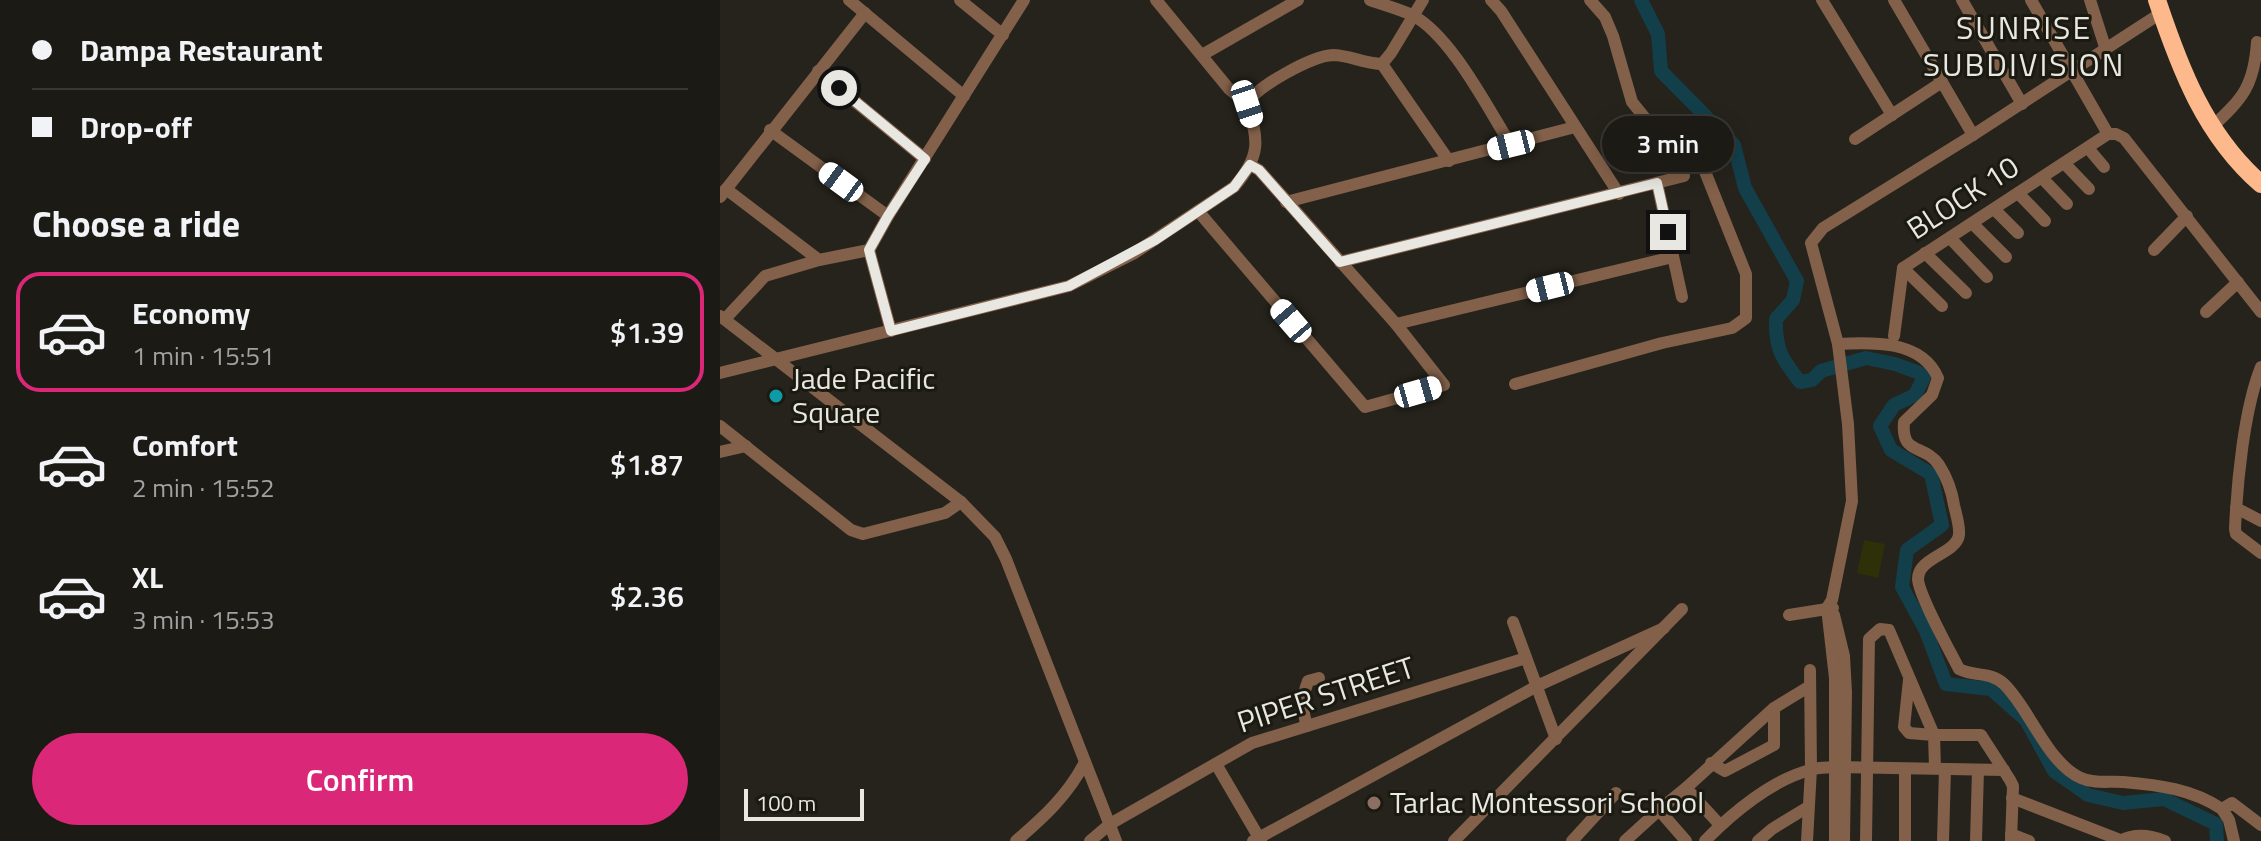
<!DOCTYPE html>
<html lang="en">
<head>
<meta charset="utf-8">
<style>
  :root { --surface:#1c1a14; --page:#292722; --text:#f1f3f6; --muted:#a0a1a0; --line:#3a3834; --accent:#db2777 }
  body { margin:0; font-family:"Titillium Web",sans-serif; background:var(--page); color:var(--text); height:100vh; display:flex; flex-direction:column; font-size:30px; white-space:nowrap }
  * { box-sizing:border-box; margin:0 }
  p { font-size:26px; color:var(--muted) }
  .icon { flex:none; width:44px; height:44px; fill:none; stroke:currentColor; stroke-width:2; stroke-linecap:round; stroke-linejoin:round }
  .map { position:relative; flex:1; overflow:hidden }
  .drawer { display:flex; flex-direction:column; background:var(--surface); width:720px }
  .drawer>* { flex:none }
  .banner { display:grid; align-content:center; height:176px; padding:0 32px; background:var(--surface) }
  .scale { position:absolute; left:24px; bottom:20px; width:120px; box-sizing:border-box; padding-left:8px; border:4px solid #e8e7e2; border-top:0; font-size:22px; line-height:28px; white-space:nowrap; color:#e8e7e2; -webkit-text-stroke:6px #1b1a11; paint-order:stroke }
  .end { position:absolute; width:36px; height:36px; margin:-18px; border:10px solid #e8e7e2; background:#111; box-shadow:0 0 0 4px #111 }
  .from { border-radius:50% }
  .bubble { position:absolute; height:56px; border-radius:28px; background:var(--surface); box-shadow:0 4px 20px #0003,0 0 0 2px var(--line); font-size:26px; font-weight:600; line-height:56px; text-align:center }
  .car { position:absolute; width:24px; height:48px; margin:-24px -12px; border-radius:10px; box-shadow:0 0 6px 2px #0007; background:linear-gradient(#fff 24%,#345 0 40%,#fff 0 76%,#345 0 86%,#fff 0) }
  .banner b { display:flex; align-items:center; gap:28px; height:76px; font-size:30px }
  .banner b+b { border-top:2px solid var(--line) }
  .banner i { width:20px; height:20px; background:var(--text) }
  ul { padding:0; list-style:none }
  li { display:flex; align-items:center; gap:24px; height:120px; margin:0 16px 12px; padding:0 16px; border:4px solid transparent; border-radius:24px }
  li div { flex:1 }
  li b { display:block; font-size:30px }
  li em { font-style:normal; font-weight:600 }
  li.active { border-color:var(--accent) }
  li>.icon { width:72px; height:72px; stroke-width:1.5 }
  h2 { padding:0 32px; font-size:36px; line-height:96px }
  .button { display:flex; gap:16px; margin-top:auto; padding:16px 32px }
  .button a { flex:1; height:92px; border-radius:48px; background:var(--accent); color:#fff; font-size:32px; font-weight:600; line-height:92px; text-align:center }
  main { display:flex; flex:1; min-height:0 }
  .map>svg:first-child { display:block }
  .green { fill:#2e3108 }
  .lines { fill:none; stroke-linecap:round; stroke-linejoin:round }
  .river { stroke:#133f4b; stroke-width:14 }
  .minor { stroke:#826049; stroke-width:12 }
  .highway { stroke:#fdb98b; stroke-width:18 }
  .route { stroke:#e8e7e2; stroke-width:10 }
  .culture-dot { fill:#0f9aa8; stroke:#1b1a11; stroke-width:3 }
  .education-dot { fill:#8d6e63; stroke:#1b1a11; stroke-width:3 }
  .labels { text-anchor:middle; stroke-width:6; stroke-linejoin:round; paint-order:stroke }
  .street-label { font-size:30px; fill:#e8e7e2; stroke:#1b1a11 }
  .poi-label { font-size:30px; fill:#e8e7e2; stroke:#1b1a11; text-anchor:start }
  .neighbourhood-label { font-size:32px; letter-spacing:2px; fill:#e8e7e2; stroke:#1b1a11 }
</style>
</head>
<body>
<main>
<section class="drawer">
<div class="banner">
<b><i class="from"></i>Dampa Restaurant</b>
<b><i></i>Drop-off</b>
</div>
<h2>Choose a ride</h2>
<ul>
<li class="active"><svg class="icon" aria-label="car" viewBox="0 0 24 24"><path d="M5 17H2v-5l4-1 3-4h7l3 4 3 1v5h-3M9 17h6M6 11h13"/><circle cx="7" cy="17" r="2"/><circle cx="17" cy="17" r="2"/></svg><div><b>Economy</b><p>1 min · 15:51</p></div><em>$1.39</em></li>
<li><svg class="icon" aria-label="car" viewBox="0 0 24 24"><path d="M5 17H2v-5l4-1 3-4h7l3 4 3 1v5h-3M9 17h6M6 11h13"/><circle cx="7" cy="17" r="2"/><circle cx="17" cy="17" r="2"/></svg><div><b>Comfort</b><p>2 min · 15:52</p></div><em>$1.87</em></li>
<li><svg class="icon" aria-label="car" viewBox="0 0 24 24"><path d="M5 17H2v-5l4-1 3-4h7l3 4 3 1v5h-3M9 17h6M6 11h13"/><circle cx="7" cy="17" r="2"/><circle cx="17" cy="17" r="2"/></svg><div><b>XL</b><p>3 min · 15:53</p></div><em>$2.36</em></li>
</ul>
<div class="button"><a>Confirm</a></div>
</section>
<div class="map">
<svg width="1541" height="841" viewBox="0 0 1541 841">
  <rect width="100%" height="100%" fill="#25231b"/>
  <polygon class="green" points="1144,540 1165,544 1158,578 1137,573"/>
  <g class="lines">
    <path class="river" d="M921 0 938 34 941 71 1014 145 1025 188 1077 281 1073 300 1056 319C1055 349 1062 359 1080 382L1092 380 1101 371 1146 358 1175 364 1205 375 1195 395 1174 405 1160 426 1171 450 1211 474 1222 525 1187 550 1182 587 1206 631 1226 684 1271 689 1306 720 1334 771 1368 795 1403 803 1444 799 1496 824 1497 841"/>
    <g class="minor">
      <polyline points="129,0 244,96"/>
      <polyline points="240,0 283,35"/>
      <polyline points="436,0 509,89 527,104"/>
      <path d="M650 0C664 5 679 9 692 15 731 35 768 109 791 145"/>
      <polyline points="771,0 781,11 899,194"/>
      <polyline points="1102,0 1172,115"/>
      <polyline points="1174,0 1253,135"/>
      <polyline points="1242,0 1302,104"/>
      <polyline points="1311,0 1388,134"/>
      <polyline points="1370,0 1386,50"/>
      <polyline points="482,55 578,0"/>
      <polyline points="662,64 729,161"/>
      <polyline points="98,71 205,159"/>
      <path d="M527 104C537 86 592 56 613 55 629 55 645 64 662 64L671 53 703 0"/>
      <path d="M1492 127C1523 98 1534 86 1537 42"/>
      <polyline points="50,130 168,216"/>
      <polyline points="1388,134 1396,134 1404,138 1541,312"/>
      <polyline points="1135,139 1222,82"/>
      <polyline points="1368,148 1384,167"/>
      <polyline points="1345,164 1369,189"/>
      <polyline points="1322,178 1347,204"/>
      <polyline points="937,183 962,297"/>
      <polyline points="6,189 99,260"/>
      <polyline points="1298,193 1325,221"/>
      <polyline points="0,197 145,13"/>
      <polyline points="566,202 855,127"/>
      <polyline points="1275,210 1298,233"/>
      <polyline points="478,211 645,407 724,385 676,324 539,170 530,165"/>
      <polyline points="1253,224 1286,257"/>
      <polyline points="1230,238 1267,277"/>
      <polyline points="149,250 171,331"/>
      <polyline points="1434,250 1467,216"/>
      <polyline points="1205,253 1246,293"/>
      <polyline points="620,262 964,176"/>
      <polyline points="1183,268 1222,306"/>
      <polyline points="1486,312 1518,282"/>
      <polyline points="0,316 241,502 275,537 286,559 396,841"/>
      <polyline points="5,319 45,276 99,260 149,250 168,216 304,0"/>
      <polyline points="676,324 953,257"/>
      <polyline points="1174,336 1183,268 1388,134"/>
      <path d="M1118 344C1152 342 1202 340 1218 378L1212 395 1184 422C1181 456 1204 443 1219 465 1226 476 1232 492 1234 505 1236 514 1240 526 1239 535 1236 554 1198 557 1198 579 1199 596 1230 651 1239 669 1254 677 1270 671 1284 684 1310 709 1327 763 1361 778 1374 784 1389 781 1403 782 1439 785 1472 789 1502 809L1512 803 1541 825"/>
      <path d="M1541 367C1524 409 1517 483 1515 529L1516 534 1541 553"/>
      <path d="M0 373 349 286 413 254 514 187C541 156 539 140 527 104"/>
      <polyline points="795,384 942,343 1012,328 1026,318 1026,274 984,169 970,155 925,118 912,102 893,36 885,17 870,0"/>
      <polyline points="0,426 131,530 143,534 225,513 241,502"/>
      <polyline points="0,452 26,446"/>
      <polyline points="1516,508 1541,521"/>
      <polyline points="1069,615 1113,608"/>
      <polyline points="1114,615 1124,656 1126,692 1124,841"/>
      <polyline points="793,622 836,739"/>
      <polyline points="1189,680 1184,727 1189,733 1214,735 1215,768"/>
      <path d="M587 726C582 711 582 696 588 681L599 678"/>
      <polyline points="991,763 1005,771 1054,745 1054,708"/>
      <polyline points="496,764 541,841"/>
      <polyline points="1292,798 1403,841"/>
      <polyline points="1502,809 1509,820 1514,841"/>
      <polyline points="939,810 966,788"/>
      <polyline points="1000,825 966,788 1054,708 1090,686"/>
      <polyline points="1291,834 1309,841"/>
      <path d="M296 841C324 817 348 795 365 762"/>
      <polyline points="370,841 390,824 532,743 806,658"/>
      <polyline points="533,841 817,686 944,628"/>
      <polyline points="734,841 962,609"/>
      <polyline points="852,841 896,793"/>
      <polyline points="905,841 939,810 966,841"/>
      <path d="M985 841C1012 813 1052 780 1090 770 1098 767 1108 768 1116 767L1284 770"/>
      <polyline points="1038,841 1052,829 1088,807"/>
      <polyline points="1087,841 1091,769 1090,670"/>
      <polyline points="1115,841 1115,678 1107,608 1112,600 1132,501 1128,424 1118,344 1091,243 1103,228 1253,135 1441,13"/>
      <polyline points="1146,841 1149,639 1160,629 1169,630 1214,735 1261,735 1290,780 1293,786 1291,841"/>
      <polyline points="1185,841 1185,770"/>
      <polyline points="1223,841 1225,769"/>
      <polyline points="1256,841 1258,770"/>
      <path d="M1400 841C1415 833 1430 835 1445 841"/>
    </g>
    <path class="highway" d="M1437 0C1460 69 1485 135 1541 184"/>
  </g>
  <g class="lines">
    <polyline class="route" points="119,88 205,159 168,216 149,250 171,331 349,286 435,240 514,187 530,165 539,170 620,262 937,183 948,232"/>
  </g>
  <circle class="culture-dot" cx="56" cy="396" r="8"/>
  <circle class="education-dot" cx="654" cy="803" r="8"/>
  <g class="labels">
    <g class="street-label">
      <text transform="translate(1243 198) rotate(-33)" y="10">BLOCK 10</text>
      <text transform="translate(606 695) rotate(-18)" y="10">PIPER STREET</text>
    </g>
    <g class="poi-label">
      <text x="72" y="389">Jade Pacific<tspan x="72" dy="34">Square</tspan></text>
      <text x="670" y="813">Tarlac Montessori School</text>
    </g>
    <g class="neighbourhood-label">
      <text x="1304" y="39">SUNRISE<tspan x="1304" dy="37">SUBDIVISION</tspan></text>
    </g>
  </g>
</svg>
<div class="scale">100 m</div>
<i class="end from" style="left:119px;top:88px"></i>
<i class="end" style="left:948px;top:232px"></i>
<div class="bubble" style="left:882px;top:116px;width:132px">3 min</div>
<i class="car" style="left:527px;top:104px;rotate:162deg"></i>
<i class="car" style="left:791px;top:145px;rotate:256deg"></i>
<i class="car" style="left:121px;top:182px;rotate:306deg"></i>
<i class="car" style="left:830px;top:287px;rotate:256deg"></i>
<i class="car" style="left:571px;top:321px;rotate:319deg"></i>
<i class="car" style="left:698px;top:392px;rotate:74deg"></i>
</div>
</main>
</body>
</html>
